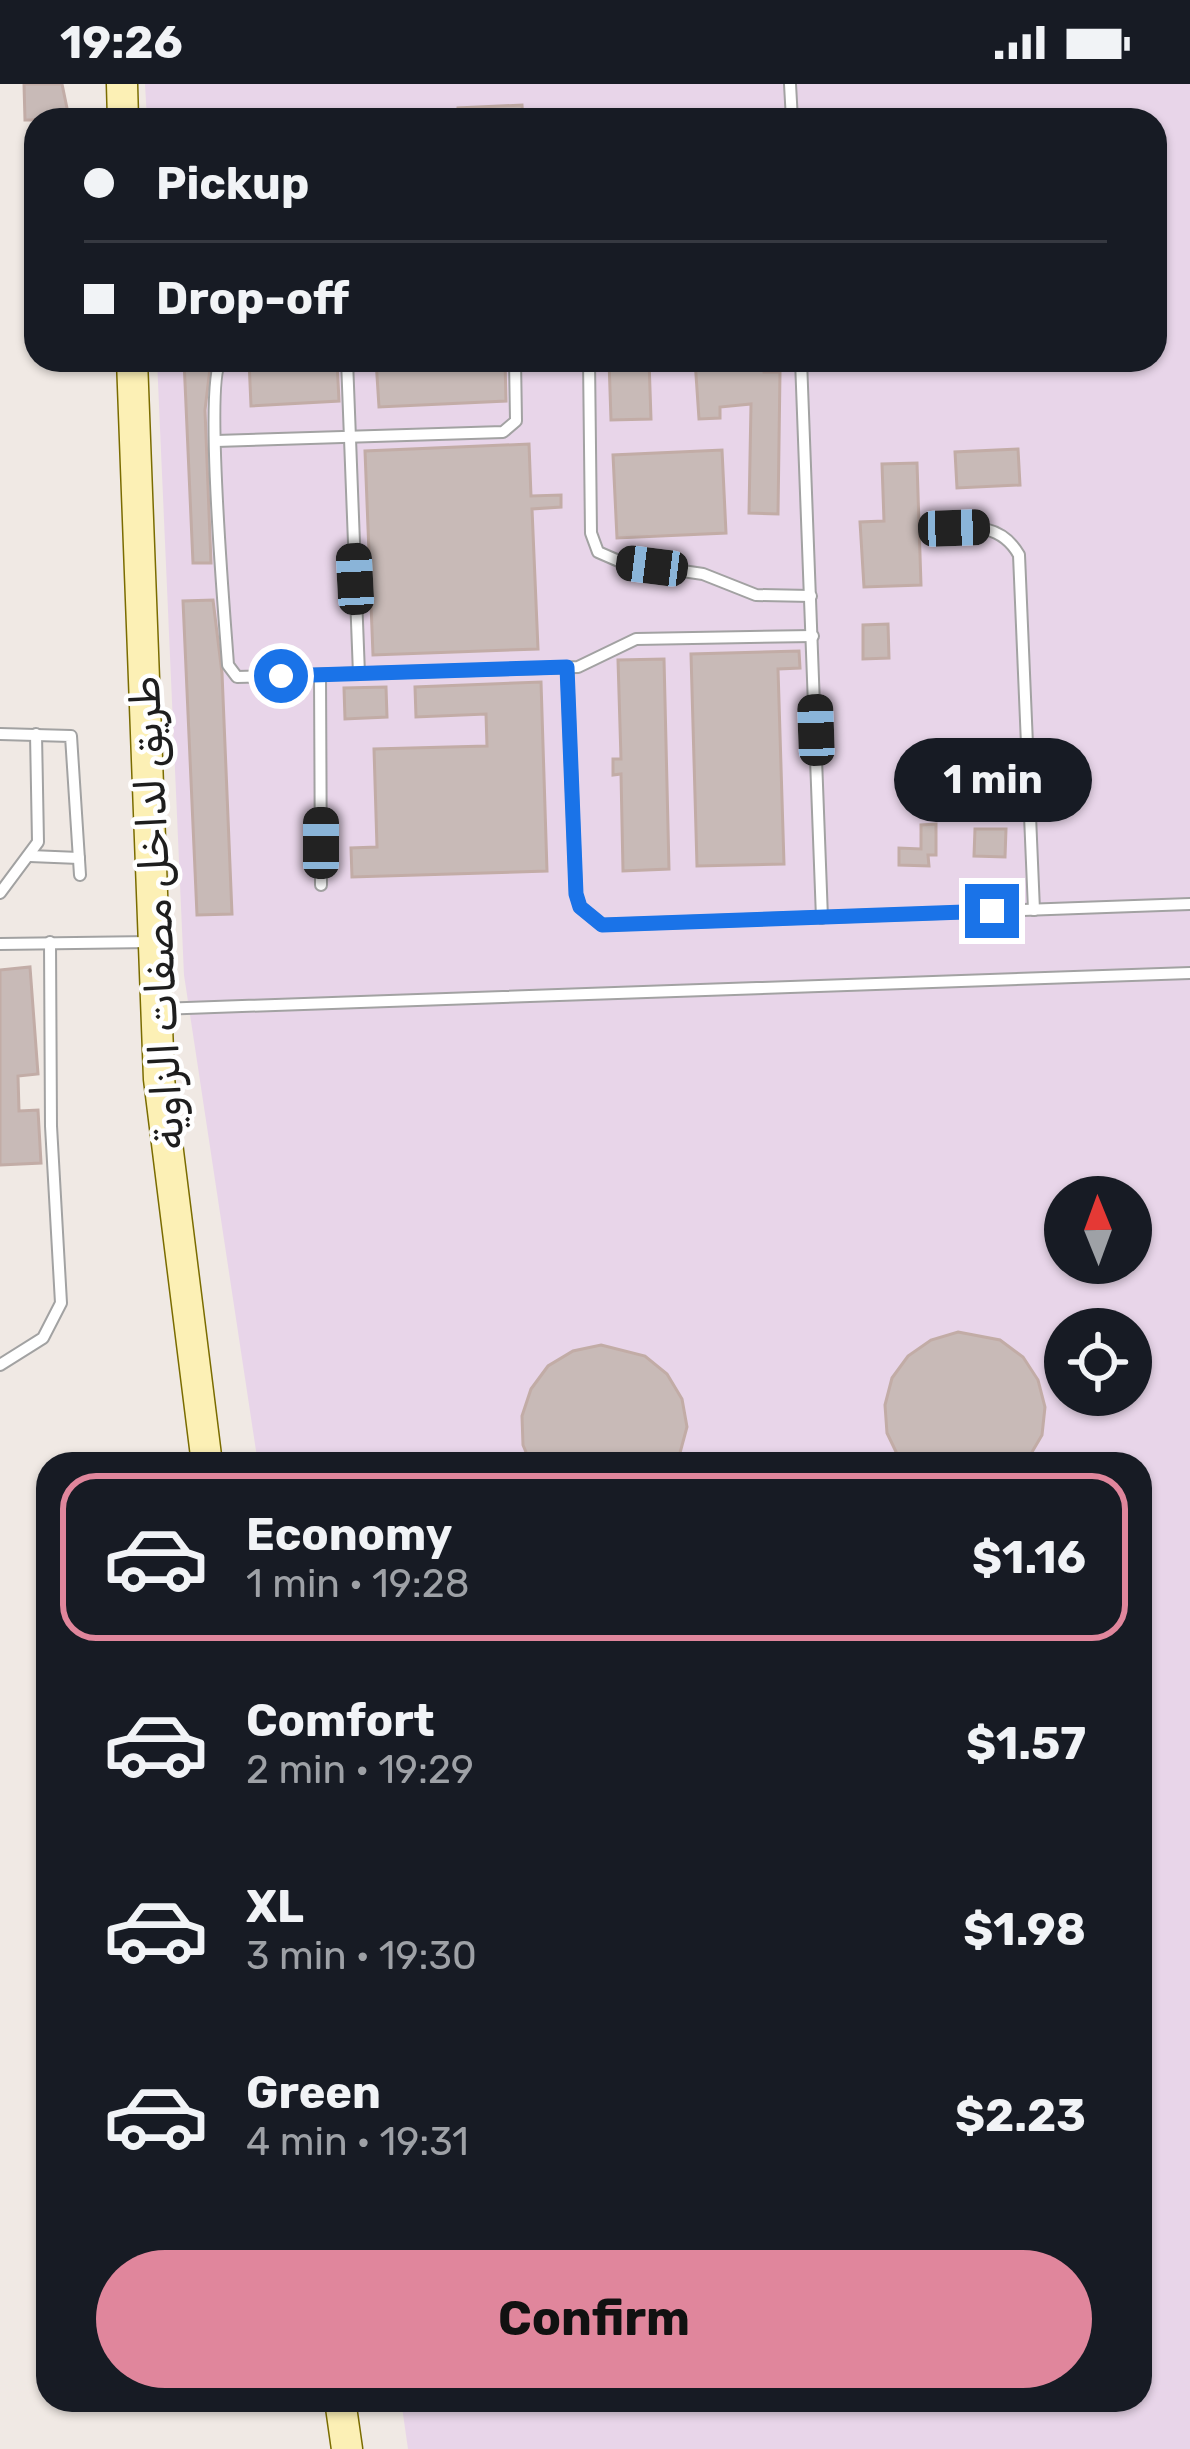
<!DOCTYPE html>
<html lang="en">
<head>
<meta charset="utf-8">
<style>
  :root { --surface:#171b24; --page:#20242c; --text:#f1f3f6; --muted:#9ea1a6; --line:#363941; --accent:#e0869c }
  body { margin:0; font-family:Rubik,Cairo,sans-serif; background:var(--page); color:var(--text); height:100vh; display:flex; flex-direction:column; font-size:45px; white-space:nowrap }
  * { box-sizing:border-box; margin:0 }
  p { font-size:39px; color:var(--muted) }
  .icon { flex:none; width:66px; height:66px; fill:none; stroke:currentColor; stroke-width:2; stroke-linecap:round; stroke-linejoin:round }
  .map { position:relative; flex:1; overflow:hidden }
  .drawer { position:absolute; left:36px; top:1368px; width:1116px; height:960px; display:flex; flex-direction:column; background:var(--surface); border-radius:36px; box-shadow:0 3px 9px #0004 }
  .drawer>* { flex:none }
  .hud { position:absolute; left:24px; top:24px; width:1143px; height:264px; border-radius:36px; box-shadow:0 3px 9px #0004; display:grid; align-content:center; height:264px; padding:0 60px; background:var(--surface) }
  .needle { width:78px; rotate:359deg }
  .controls { position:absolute; left:1044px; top:1092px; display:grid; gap:24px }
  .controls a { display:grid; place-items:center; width:108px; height:108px; border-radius:50%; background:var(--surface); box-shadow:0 3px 9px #0004; font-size:60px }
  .end { position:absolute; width:54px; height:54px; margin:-27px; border:15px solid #1a73e8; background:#fff; box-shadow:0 0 0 6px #fff }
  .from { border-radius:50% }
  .bubble { position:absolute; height:84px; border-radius:42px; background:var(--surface); box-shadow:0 3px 9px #0004; font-size:39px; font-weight:700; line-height:84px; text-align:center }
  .car { position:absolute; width:36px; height:72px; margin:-36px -18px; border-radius:15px; box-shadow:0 0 9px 3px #0007; background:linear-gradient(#222 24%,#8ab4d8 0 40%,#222 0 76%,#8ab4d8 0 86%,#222 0) }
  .hud b { display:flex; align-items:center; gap:42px; height:114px; font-size:45px }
  .hud b+b { border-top:3px solid var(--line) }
  .hud i { width:30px; height:30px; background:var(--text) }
  ul { padding:21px 0 0; list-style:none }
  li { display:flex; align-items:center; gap:36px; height:168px; margin:0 24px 18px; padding:0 36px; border:6px solid transparent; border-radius:36px }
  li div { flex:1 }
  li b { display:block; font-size:45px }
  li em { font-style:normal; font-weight:700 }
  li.selected { border-color:var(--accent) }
  li>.icon { width:108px; height:108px; stroke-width:1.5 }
  .button { display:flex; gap:24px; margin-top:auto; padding:24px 60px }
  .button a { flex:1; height:138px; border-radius:72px; background:var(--accent); color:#111; font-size:48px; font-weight:700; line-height:138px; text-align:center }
  .status { display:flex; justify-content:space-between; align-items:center; height:84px; padding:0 60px; background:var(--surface); direction:ltr }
  .status svg { height:33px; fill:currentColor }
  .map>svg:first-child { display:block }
  .industrial { fill:#e8d5e9; fill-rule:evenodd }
  .building { fill:#c8bab7; stroke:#c2aca6; stroke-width:3 }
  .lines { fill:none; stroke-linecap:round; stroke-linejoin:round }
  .lane-casing { stroke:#a2a2a2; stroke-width:14 }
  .secondary-casing { stroke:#7a6c00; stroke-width:33 }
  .lane { stroke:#fff; stroke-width:10 }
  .secondary { stroke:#fcf0b5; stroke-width:30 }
  .route { stroke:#1a73e8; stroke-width:15 }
  .labels { text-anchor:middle; stroke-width:9; stroke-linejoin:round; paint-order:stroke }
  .street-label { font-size:42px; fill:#1e1e1e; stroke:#fff }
</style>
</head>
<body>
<div class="status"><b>19:26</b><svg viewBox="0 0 49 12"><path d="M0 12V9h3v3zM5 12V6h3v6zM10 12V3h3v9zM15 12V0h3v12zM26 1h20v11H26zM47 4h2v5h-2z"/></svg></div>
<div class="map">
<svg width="1190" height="2365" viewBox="0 0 1190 2365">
  <rect width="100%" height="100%" fill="#f0e9e4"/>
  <path class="industrial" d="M145 0H1190V2365H408L401 2316H1140V1380H258L184 891 157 276H1155V36H147ZM1065 1113H1131V1179H1065ZM1065 1245H1131V1311H1065Z"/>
  <g class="building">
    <polygon points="24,0 62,0 68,29 63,30 63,36 25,36"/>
    <polygon points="522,21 523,36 458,36 458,24"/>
    <polygon points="184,276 211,276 205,326 211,479 193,479"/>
    <polygon points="249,276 337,276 339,317 251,322"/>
    <polygon points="376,276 505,276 506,317 379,323"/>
    <polygon points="609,276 649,276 651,335 611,336"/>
    <polygon points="695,276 763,276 764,288 780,288 778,430 749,429 751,320 720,323 720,334 699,335"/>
    <polygon points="529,360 531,412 561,411 561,423 532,425 538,565 373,571 365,367"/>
    <polygon points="1018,365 1020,401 957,404 955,368"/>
    <polygon points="722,366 726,449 617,454 613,371"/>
    <polygon points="917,379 921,501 864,503 860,438 884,437 882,380"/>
    <polygon points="213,516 222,589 232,830 197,831 183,517"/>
    <polygon points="888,540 889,574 863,575 863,541"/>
    <polygon points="799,567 800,584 778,585 784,780 697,782 691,570"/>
    <polygon points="664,575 669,785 623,787 621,690 613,691 613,675 621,675 618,576"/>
    <polygon points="541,598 547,787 352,793 351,764 377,763 374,665 487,662 486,630 416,633 415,603"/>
    <polygon points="386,603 387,633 345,635 344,604"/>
    <polygon points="936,740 936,771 928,771 929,782 899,781 899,764 921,765 921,741"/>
    <polygon points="975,745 1006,745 1005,773 974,772"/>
    <polygon points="30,883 38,990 18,992 19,1027 38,1026 41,1079 0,1081 0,886"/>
    <polygon points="958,1248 1000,1256 1023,1273 1038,1296 1045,1323 1042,1351 1025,1380 905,1380 899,1374 887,1349 885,1321 892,1294 908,1272 931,1256"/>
    <polygon points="601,1261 645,1272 667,1290 682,1315 687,1343 677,1380 531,1380 523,1361 522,1332 531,1305 548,1282 573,1267"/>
  </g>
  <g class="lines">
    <defs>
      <g id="lane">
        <polyline points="790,0 792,36"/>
        <path d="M221 276C204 298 225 536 228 581L237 593 578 583 636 555 813 552"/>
        <polyline points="347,276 359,590"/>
        <polyline points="589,276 591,449 598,468 621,478 703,490 756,511 811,512"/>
        <polyline points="801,276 822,834"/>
        <polyline points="216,357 503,348 516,337 515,276"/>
        <path d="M928 445C963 444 999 435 1019 471L1034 826"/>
        <polyline points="567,583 576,810 580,823 602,841 1190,820"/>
        <polyline points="320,591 321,801"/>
        <polyline points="0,650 71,652 80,791"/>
        <polyline points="30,772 79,774"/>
        <polyline points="0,809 38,758 36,650"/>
        <polyline points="0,860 151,858"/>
        <polyline points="159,925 1190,889"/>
        <polyline points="0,1281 43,1254 61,1219 51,1042 50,858"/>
      </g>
      <g id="secondary">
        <polyline points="122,0 123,36"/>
        <polyline points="132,276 159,995 207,1380"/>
        <polyline points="340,2316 347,2365"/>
      </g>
    </defs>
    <use href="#lane" class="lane-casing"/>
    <use href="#secondary" class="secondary-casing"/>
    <use href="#lane" class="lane"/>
    <use href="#secondary" class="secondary"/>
  </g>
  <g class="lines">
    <polyline class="route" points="281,592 567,583 576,810 580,823 602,841 992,827"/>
  </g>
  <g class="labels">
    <g class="street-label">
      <text transform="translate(156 829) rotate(-93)" y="15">طريق لداخل مصفات الزاوية</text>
    </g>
  </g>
</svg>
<div class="controls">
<a><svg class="needle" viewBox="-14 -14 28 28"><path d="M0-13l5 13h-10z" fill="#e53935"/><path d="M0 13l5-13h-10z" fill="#9ea1a6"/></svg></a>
<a><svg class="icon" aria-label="locate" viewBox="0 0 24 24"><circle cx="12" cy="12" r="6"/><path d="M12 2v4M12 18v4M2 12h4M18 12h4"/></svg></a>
</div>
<i class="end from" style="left:281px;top:592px"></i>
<i class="end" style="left:992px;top:827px"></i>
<div class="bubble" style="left:894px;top:654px;width:198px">1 min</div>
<i class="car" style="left:954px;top:444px;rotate:88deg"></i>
<i class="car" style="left:652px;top:482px;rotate:277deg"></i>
<i class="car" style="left:355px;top:495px;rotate:357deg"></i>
<i class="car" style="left:816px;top:646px;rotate:358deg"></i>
<i class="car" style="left:321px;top:759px;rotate:0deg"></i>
<div class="hud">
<b><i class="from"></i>Pickup</b>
<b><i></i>Drop-off</b>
</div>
<section class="drawer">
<ul>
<li class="selected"><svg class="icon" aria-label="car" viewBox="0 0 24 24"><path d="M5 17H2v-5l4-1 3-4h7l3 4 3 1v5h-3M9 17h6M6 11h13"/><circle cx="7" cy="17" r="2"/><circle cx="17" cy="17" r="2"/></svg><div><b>Economy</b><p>1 min · 19:28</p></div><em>$1.16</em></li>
<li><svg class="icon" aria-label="car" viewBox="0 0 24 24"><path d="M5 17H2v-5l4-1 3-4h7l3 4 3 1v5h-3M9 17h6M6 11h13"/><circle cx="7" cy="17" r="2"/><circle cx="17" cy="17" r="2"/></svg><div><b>Comfort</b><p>2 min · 19:29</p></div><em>$1.57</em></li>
<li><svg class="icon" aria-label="car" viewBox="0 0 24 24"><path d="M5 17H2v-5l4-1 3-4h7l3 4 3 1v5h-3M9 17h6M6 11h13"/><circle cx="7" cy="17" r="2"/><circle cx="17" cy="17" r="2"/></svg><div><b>XL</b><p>3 min · 19:30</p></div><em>$1.98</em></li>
<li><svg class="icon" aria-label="car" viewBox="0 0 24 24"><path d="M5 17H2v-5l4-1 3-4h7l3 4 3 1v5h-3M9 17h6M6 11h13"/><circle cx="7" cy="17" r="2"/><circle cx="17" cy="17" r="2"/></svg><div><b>Green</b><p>4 min · 19:31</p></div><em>$2.23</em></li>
</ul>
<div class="button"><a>Confirm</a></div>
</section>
</div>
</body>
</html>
